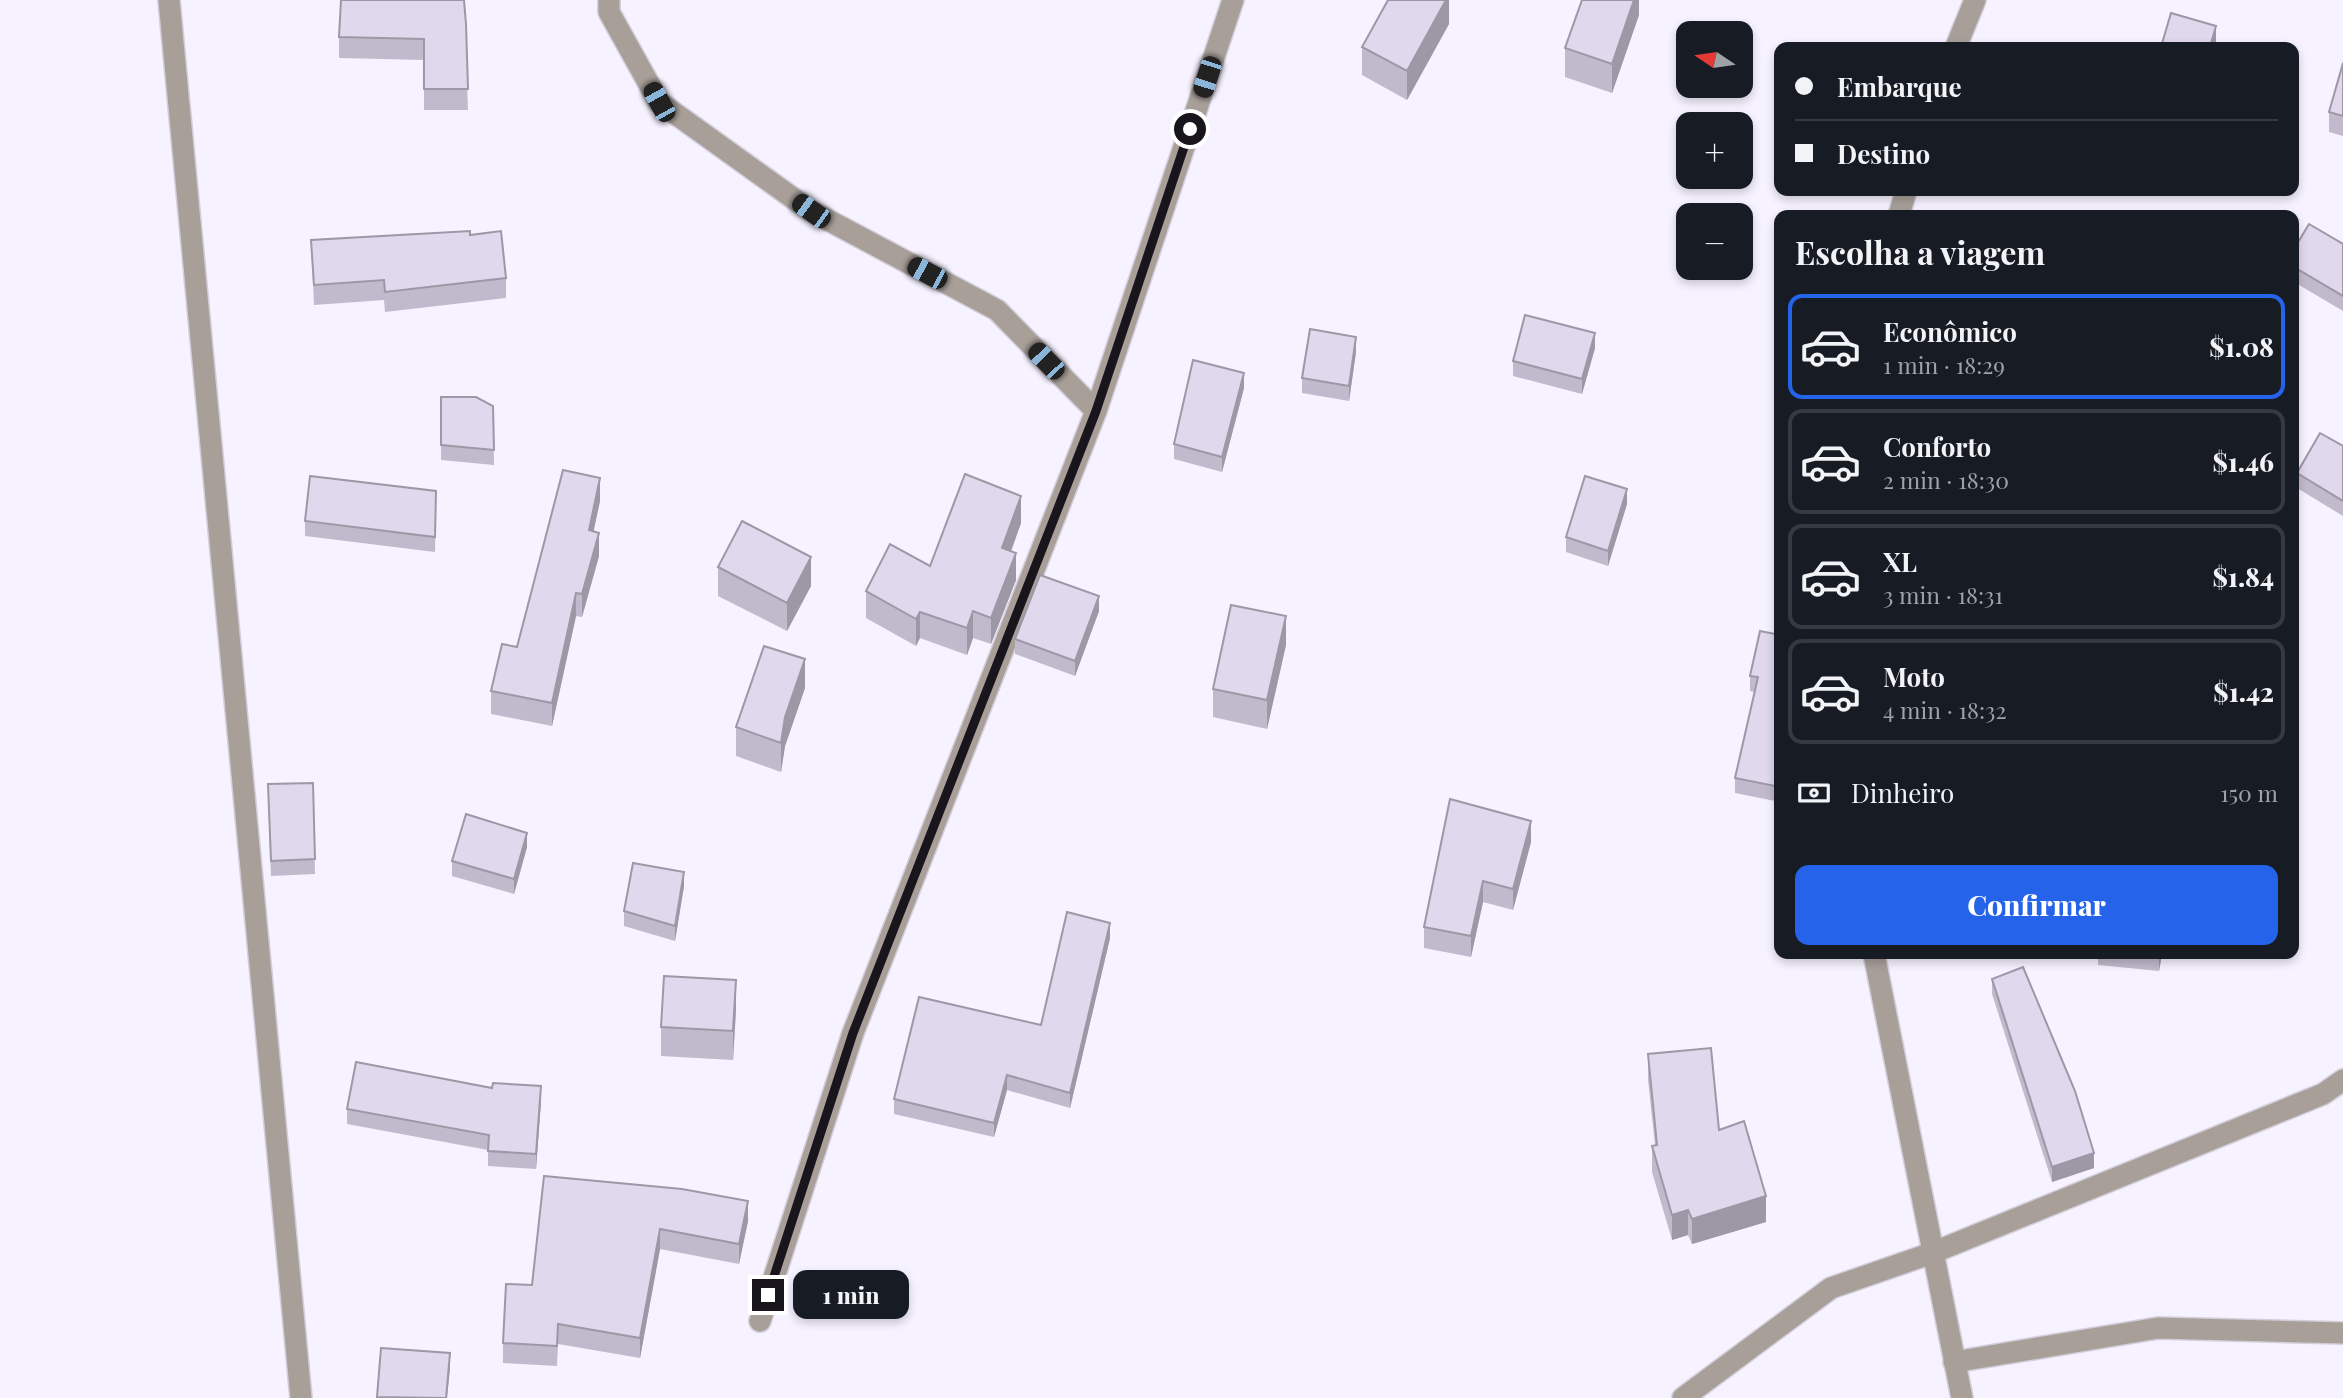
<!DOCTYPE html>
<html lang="pt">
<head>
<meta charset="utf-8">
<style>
  :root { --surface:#171b24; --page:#20242c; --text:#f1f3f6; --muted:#9ea1a6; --line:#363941; --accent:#2563eb }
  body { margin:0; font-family:"Playfair Display",serif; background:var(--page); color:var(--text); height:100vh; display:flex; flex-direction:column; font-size:26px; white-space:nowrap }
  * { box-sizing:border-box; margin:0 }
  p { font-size:23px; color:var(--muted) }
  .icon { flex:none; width:38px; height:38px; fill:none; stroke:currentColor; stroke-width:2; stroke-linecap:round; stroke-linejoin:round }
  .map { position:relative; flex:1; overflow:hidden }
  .details { position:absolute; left:1774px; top:210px; width:525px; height:749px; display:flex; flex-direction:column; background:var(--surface); border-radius:14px; box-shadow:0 4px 10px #0003 }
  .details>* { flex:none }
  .hud { position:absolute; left:1774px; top:42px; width:525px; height:154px; border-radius:14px; box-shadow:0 4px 10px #0003; display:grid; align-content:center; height:154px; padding:0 21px; background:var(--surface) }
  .needle { width:46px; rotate:283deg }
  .tools { position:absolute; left:1676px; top:21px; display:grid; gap:14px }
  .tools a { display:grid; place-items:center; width:77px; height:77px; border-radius:14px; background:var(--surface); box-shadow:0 4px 10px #0003; font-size:35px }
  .end { position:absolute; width:32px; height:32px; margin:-16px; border:9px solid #18151c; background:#fff; box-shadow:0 0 0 4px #fff }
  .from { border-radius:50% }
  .bubble { position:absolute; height:49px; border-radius:14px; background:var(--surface); box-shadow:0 4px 10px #0003; font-size:23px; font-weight:800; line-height:49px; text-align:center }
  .car { position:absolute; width:21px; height:42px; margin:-21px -10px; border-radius:9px; box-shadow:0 0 5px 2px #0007; background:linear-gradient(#222 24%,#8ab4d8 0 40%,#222 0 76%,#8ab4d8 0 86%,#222 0) }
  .hud b { display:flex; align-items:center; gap:24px; height:66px; font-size:26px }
  .hud b+b { border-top:2px solid var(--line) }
  .hud i { width:18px; height:18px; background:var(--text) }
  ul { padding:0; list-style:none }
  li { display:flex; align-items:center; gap:21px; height:105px; margin:0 14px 10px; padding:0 7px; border:4px solid var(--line); border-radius:14px }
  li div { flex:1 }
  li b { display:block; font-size:26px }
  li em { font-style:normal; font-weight:800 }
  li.on { border-color:var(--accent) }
  li>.icon { width:63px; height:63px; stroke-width:1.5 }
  h2 { padding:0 21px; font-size:32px; line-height:84px }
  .pay { display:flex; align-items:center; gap:18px; height:77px; padding:0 21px; font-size:26px }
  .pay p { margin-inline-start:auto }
  .button { display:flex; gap:14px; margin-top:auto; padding:14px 21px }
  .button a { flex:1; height:80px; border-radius:14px; background:var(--accent); color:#fff; font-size:28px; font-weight:800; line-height:80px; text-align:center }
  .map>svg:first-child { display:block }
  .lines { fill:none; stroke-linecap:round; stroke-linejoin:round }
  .street-casing { stroke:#d2cfdb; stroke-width:24 }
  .street { stroke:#a89f99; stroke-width:21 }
  .wall { fill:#c1bacc }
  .shaded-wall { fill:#9d97a6 }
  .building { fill:#e0d8ed; stroke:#9d97a6; stroke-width:2 }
  .route { stroke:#18151c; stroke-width:9 }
</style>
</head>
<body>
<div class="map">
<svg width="2343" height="1398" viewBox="0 0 2343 1398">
  <rect width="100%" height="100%" fill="#f6f2ff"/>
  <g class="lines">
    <defs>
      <g id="street">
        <polyline points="169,0 301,1398"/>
        <polyline points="609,0 609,12 659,102 811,211 997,310 1096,411"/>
        <polyline points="1956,47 1975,0"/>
        <polyline points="1899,215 1906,191"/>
        <polyline points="1874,954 1962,1398"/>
        <polyline points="760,1321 853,1033 1096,411 1233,0"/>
        <polyline points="1954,1362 2158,1328 2343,1333"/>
        <polyline points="1683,1398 1831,1288 1932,1253 2323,1094 2343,1080"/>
      </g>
    </defs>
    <use href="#street" class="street-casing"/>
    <use href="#street" class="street"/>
  </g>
  <g class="wall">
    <polygon points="464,0 468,110 424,110 424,60 339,58 339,37"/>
    <polygon points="1449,0 1449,24 1407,100 1362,75 1362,47"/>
    <polygon points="1639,0 1639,15 1612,93 1565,77 1565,48"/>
    <polygon points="2343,63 2343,136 2329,132 2329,112"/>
    <polygon points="470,235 506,278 506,298 385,312 384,300 314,305 311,240"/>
    <polygon points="2343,244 2343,311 2294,282 2294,249"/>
    <polygon points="1595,348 1582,394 1513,376 1513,361"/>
    <polygon points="1356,352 1349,401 1302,393 1302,378"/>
    <polygon points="1244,388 1222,472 1174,459 1174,444"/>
    <polygon points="441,397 493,406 494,465 441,460"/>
    <polygon points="2343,446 2343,516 2297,488 2297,473"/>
    <polygon points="436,491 435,552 305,536 305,521"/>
    <polygon points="600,501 593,531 599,556 582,617 576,616 552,726 491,714 491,691"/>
    <polygon points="1627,504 1608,566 1566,552 1566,537"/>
    <polygon points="1021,523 1011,552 1016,580 991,644 973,638 967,655 920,638 916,646 866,618 866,591 930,566"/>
    <polygon points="718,567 811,586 787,631 718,596"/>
    <polygon points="1099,611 1075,676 1015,654 1015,639"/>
    <polygon points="1780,635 1780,802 1735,793 1735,778 1755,692 1750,691 1750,676"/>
    <polygon points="1286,645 1267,729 1213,717 1213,689"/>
    <polygon points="805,688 785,746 781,772 736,756 736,727"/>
    <polygon points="313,783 315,874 271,876 268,799"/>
    <polygon points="1531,842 1513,910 1483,902 1471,957 1424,948 1424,927"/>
    <polygon points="527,847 514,894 452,876 452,861"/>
    <polygon points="684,886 675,941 624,926 624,911"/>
    <polygon points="1110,938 1070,1108 1007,1090 994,1137 894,1114 894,1099 1041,1025"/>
    <polygon points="2098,954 2162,954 2159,971 2098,965"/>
    <polygon points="1992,979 2094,1168 2052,1182 1992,994"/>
    <polygon points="736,1009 733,1060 661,1056 661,1027"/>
    <polygon points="1648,1054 1719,1130 1766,1222 1692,1244 1688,1235 1672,1240 1652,1172 1652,1146 1655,1145 1648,1080"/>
    <polygon points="492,1088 541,1101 536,1169 488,1166 488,1150 347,1124 347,1109"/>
    <polygon points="544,1176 748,1221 739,1264 660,1249 640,1358 558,1344 557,1366 503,1363 503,1343 532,1285"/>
  </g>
  <g class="shaded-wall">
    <polygon points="1446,0 1449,0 1449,24 1407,100 1407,71"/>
    <polygon points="1634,0 1639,0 1639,15 1612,93 1612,64"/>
    <polygon points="2216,26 2216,41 2214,47 2210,47"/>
    <polygon points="1595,333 1595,348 1582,394 1582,379"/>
    <polygon points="1356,337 1356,352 1349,401 1349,386"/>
    <polygon points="1244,373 1244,388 1222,472 1222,457"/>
    <polygon points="600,478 600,501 589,553 589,530"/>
    <polygon points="1627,489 1627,504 1608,566 1608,551"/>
    <polygon points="1021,496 1021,523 1002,575 1002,548"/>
    <polygon points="599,533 599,556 582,617 582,594"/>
    <polygon points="1016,553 1016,580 991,644 991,618"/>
    <polygon points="811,557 811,586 787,631 787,603"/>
    <polygon points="576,593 576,616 552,726 552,703"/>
    <polygon points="1099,596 1099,611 1075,676 1075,661"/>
    <polygon points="973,611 973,638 967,655 967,628"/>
    <polygon points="920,612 920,638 916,646 916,619"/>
    <polygon points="1286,616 1286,645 1267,729 1267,700"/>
    <polygon points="805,659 805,688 785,746 781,772 781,743 785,717"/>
    <polygon points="1531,821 1531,842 1513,910 1513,889"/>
    <polygon points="527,833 527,847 514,894 514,879"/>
    <polygon points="684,872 684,886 675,941 675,926"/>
    <polygon points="1483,881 1483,902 1471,957 1471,936"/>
    <polygon points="1110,923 1110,938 1070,1108 1070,1093"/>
    <polygon points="2160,954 2162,954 2159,971 2159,956"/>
    <polygon points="736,980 736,1009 733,1060 733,1031"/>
    <polygon points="1007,1075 1007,1090 994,1137 994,1123"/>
    <polygon points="541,1086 541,1101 536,1169 536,1154"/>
    <polygon points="2094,1153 2094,1168 2052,1182 2052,1167"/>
    <polygon points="1766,1196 1766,1222 1692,1244 1692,1219"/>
    <polygon points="748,1201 748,1221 739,1264 739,1244"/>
    <polygon points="1688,1210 1688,1235 1672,1240 1672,1215"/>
    <polygon points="660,1229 660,1249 640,1358 640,1338"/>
    <polygon points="450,1353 450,1368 447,1398 446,1398"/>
  </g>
  <g class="building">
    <polygon points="341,0 464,0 466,24 468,89 424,89 424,39 339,37"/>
    <polygon points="1388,0 1446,0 1407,71 1362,47"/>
    <polygon points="1582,0 1634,0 1612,64 1565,48"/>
    <polygon points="2171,13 2216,26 2210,47 2161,47"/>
    <polygon points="2343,63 2343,116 2329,112"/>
    <polygon points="2309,224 2343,244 2343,296 2294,267 2294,249"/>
    <polygon points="470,231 470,235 501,231 506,278 385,292 384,280 314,285 311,240"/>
    <polygon points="1525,315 1595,333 1582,379 1513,361"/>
    <polygon points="1310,329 1356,337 1349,386 1302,378"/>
    <polygon points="1193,360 1244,373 1222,457 1174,444"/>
    <polygon points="441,397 476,397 493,406 494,450 441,445"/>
    <polygon points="2320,433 2343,446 2343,501 2297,473"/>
    <polygon points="563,470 600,478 589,530 599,533 582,594 576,593 552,703 491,691 502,644 517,647"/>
    <polygon points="965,474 1021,496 1002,548 1016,553 991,618 973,611 967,628 920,612 916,619 866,591 890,544 930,566"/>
    <polygon points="310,476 436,491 435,537 305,521"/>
    <polygon points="1585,476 1627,489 1608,551 1566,537"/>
    <polygon points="742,521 811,557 787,603 718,567"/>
    <polygon points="1040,575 1099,596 1075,661 1015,639"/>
    <polygon points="1231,605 1286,616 1267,700 1213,689"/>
    <polygon points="1760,631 1780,635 1780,787 1735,778 1758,677 1750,676"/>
    <polygon points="764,646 805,659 785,717 781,743 736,727"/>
    <polygon points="313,783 315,859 271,861 268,784"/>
    <polygon points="1450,799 1531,821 1513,889 1483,881 1471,936 1424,927"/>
    <polygon points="466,814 527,833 514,879 452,861"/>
    <polygon points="633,863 684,872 675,926 624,911"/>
    <polygon points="1067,912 1110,923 1070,1093 1007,1075 994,1123 894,1099 919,997 1041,1025"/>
    <polygon points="2138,954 2160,954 2159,956"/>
    <polygon points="2023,967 2075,1091 2094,1153 2052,1167 1992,979"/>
    <polygon points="664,976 736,980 733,1031 661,1027"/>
    <polygon points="1711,1048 1719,1130 1744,1121 1766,1196 1692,1219 1688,1210 1672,1215 1652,1146 1657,1145 1648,1054"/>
    <polygon points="356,1062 492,1088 493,1083 541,1086 536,1154 488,1151 489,1135 347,1109"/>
    <polygon points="544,1176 682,1189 748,1201 739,1244 660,1229 640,1338 558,1324 557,1346 503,1343 506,1284 532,1285"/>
    <polygon points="381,1348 450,1353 446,1398 377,1397"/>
  </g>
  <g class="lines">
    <polyline class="route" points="768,1295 853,1033 1096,411 1190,129"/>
  </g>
</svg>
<div class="tools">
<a><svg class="needle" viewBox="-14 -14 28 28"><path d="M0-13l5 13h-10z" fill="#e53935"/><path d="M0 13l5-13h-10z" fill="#9ea1a6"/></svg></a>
<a>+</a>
<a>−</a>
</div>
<i class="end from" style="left:1190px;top:129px"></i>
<i class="end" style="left:768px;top:1295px"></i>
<div class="bubble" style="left:793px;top:1270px;width:116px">1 min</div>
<i class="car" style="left:1207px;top:77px;rotate:198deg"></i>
<i class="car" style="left:659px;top:102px;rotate:331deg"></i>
<i class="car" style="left:811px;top:211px;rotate:306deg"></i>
<i class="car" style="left:927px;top:273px;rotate:298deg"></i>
<i class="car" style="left:1046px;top:361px;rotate:316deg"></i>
<div class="hud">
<b><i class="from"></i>Embarque</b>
<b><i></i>Destino</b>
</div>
<section class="details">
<h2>Escolha a viagem</h2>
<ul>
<li class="on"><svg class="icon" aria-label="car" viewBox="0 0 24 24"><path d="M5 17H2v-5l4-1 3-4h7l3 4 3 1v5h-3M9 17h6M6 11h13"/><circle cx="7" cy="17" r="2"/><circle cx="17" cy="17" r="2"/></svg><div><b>Econômico</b><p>1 min · 18:29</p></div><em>$1.08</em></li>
<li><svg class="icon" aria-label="car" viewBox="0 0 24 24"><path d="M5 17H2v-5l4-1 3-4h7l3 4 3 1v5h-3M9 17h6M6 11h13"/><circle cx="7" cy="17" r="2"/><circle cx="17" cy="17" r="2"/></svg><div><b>Conforto</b><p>2 min · 18:30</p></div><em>$1.46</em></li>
<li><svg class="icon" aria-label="car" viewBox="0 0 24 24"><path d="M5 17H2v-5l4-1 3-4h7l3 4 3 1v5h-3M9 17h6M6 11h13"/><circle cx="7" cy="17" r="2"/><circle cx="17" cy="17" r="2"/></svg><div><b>XL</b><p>3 min · 18:31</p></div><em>$1.84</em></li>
<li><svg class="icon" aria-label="car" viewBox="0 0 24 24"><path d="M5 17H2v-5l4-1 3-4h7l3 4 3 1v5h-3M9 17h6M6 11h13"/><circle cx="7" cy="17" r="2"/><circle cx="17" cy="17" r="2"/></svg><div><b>Moto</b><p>4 min · 18:32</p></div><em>$1.42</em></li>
</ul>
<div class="pay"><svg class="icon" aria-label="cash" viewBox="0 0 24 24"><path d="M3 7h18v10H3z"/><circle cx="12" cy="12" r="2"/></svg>Dinheiro<p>150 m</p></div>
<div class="button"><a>Confirmar</a></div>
</section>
</div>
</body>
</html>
